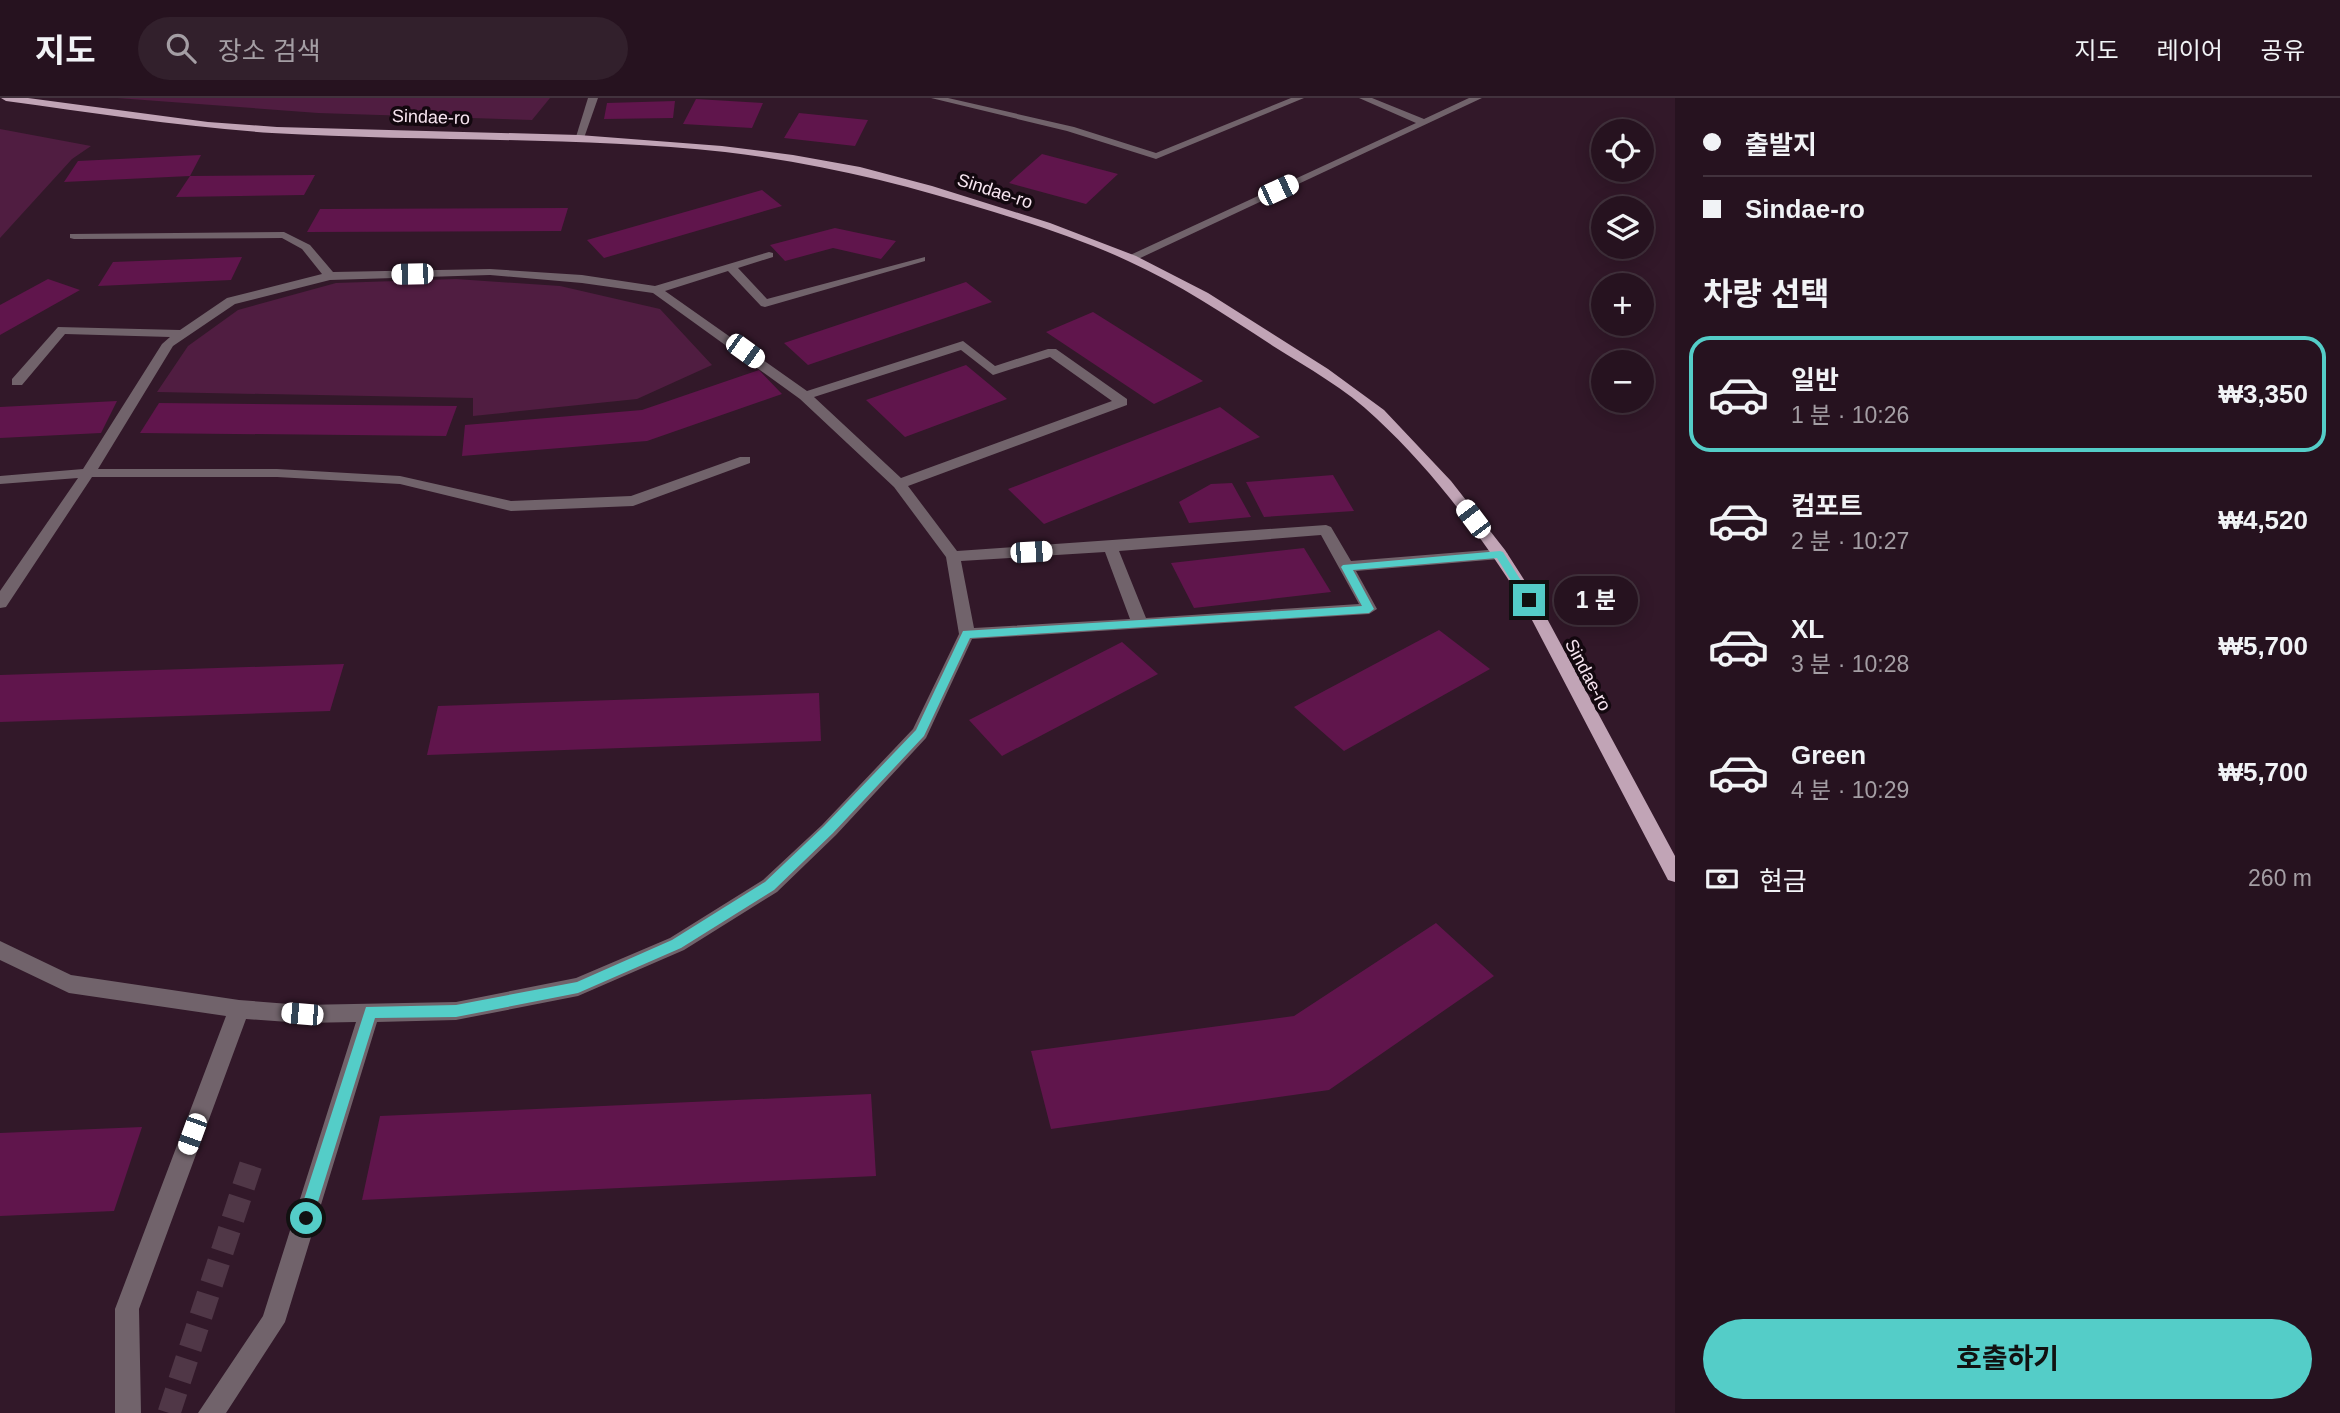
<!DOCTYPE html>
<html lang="ko">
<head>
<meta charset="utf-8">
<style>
  :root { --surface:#26121f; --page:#32202c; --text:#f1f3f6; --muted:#a49ea4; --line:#42323d; --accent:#54cdc8 }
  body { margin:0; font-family:Helvetica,"Noto Sans KR",sans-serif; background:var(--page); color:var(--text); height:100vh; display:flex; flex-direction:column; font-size:26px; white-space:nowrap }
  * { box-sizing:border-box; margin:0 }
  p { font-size:23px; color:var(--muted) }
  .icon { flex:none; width:38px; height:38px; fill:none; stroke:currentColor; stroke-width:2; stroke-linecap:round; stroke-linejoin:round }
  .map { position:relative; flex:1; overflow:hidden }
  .drawer { display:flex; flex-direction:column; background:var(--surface); width:665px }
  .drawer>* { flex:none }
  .hud { display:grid; align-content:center; height:154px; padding:0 28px; background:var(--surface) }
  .controls { position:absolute; left:1591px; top:21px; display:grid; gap:14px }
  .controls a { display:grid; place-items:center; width:63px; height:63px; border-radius:50%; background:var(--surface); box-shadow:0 4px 18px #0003,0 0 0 2px var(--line); font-size:35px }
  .end { position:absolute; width:32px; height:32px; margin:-16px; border:9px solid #54cdc8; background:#111; box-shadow:0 0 0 4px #111 }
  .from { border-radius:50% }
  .bubble { position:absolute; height:49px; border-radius:24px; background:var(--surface); box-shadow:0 4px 18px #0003,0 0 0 2px var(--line); font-size:23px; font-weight:700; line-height:49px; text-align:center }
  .car { position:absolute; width:21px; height:42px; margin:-21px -10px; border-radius:9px; box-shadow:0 0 5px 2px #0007; background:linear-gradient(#fff 24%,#345 0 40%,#fff 0 76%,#345 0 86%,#fff 0) }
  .hud b { display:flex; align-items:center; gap:24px; height:66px; font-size:26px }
  .hud b+b { border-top:2px solid var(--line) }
  .hud i { width:18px; height:18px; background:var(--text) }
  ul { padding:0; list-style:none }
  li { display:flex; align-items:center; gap:21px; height:116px; margin:0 14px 10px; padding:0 14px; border:4px solid transparent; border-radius:21px }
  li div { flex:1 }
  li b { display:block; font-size:26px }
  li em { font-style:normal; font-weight:700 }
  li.selected { border-color:var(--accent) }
  li>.icon { width:63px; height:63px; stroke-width:1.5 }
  h2 { padding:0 28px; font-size:32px; line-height:84px }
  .pay { display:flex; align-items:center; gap:18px; height:77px; padding:0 28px; font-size:26px }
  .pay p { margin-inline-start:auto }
  .primary-button { display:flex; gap:14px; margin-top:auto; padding:14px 28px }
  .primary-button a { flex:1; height:80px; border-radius:42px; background:var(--accent); color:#111; font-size:28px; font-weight:700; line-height:80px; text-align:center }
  header { display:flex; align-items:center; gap:42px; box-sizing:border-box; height:98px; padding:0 35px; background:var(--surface); border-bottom:2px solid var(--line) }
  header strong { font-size:33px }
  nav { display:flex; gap:38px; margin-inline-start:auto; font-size:24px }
  .search { width:490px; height:63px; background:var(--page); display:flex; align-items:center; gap:18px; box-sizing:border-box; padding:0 24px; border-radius:38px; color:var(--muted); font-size:26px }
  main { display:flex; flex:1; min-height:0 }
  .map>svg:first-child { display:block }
  .green { fill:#501d41 }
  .building { fill:#60154c }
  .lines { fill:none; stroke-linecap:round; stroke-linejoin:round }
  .minor-tunnel { stroke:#503747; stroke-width:23; stroke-dasharray:23 11; stroke-linecap:butt }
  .minor { fill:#71636b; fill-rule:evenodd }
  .major { fill:#c1a4b6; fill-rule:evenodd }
  .route { fill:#54cdc8 }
  .labels { text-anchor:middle; stroke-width:7; stroke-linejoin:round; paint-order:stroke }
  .far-street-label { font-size:18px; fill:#f8e6f1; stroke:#13080f }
</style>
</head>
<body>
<header>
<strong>지도</strong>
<div class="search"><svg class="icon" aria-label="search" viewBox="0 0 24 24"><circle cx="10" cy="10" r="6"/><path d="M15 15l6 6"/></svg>장소 검색</div>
<nav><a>지도</a><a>레이어</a><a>공유</a></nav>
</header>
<main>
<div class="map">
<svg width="1675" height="1315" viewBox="0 0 1675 1315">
  <rect width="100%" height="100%" fill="#321829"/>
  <g class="green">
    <polygon points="117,0 550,0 532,22 318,15"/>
    <polygon points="0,31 91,48 72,61 0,140"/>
    <polygon points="456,181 560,188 660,211 712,267 637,301 473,318 473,300 157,294 188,248 238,212 336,185"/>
  </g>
  <g class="building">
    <polygon points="696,1 763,5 752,30 683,26"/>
    <polygon points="675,3 673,20 604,21 607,5"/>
    <polygon points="799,15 868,22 855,48 784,40"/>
    <polygon points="1042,56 1118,76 1086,106 1009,85"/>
    <polygon points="201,57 190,78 64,84 78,63"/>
    <polygon points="315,77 304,97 176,99 190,78"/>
    <polygon points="762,92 782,108 604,160 587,142"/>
    <polygon points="568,110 561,133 307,134 320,111"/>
    <polygon points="835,130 896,143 881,161 833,150 785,163 770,147"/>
    <polygon points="242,159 231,182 98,188 113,164"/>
    <polygon points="48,181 80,192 0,237 0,207"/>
    <polygon points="966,184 992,204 808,267 784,245"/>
    <polygon points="1093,214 1203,283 1154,306 1046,234"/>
    <polygon points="966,267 1007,301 905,339 866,302"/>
    <polygon points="759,272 782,296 647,343 462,358 465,327 642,312"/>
    <polygon points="117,303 101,335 0,340 0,309"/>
    <polygon points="159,305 457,308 446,338 140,335"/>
    <polygon points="1220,309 1260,339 1044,426 1008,391"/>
    <polygon points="1333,377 1354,413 1264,419 1246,384"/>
    <polygon points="1232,385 1251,419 1189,425 1179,404 1211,386"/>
    <polygon points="1304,450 1331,494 1194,510 1171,465"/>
    <polygon points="1439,532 1490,571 1344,653 1294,609"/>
    <polygon points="1122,544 1158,576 1002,658 969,622"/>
    <polygon points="344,566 330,613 0,624 0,577"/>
    <polygon points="819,595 821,643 427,657 438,608"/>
    <polygon points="1436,825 1494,878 1329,992 1051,1031 1031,953 1294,918"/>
    <polygon points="871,996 876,1078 362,1102 380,1018"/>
    <polygon points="142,1029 114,1113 0,1118 0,1035"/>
  </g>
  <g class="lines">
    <polyline class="minor-tunnel" points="169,1315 253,1060"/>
    <g class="minor">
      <polygon points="588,0 598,0 584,40 575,42"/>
      <polygon points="931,0 948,0 1074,29 1156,55 1291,0 1304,0 1156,61 1067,33"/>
      <polygon points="1359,0 1372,0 1424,21 1469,0 1482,0 1136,162 1128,162 1128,158 1416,25"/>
      <path d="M284 134 310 147 333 174 490 171 582 177 655 188 769 154 773 155V159L738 170 767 201 925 159V163L765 209 761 208 728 173 665 193 807 293 963 243 995 268 1048 251H1056L1127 301V307L908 388 957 453 1326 427 1331 429 1351 463 1500 451 1508 456 1500 461 1356 473 1377 511 1369 516 972 541 926 640 836 737 777 794 684 852 578 898 456 922 377 924 285 1224 226 1315H198L263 1218 356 924 302 925 246 921 139 1211 141 1315H115V1211L226 918 69 895 0 862V843L71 877 239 902 302 907 456 904 576 880 670 840 763 782 822 727 913 631 959 536 946 459 894 389 800 301 653 195 582 185 490 177 330 182 235 206 173 248 98 371H277L400 378 511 403 631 398 740 359H750V365L633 408 511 413 400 386 277 379H92L6 509 0 510V493L78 380 0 386V378L83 371 162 246 170 239 65 236 22 287H12V281L58 229 180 232 227 200 322 176 302 151 282 140 74 141 70 140V136ZM961 252 993 277 1050 259 1112 303 901 380 814 299ZM1321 437 1359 506 1146 520 1119 453ZM1105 454 1130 521 974 530 961 463Z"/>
    </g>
    <path class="major" d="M1 0H28L208 24 277 29 579 37 722 48 793 57 860 69 932 88 1050 125 1136 158 1208 195 1328 271 1384 312 1451 383 1505 452 1537 502 1675 758V784L1668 782 1522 503C1481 437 1433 373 1376 320 1346 291 1308 270 1273 248 1226 217 1179 186 1128 163 1086 143 1039 128 994 114 904 86 819 65 725 54 574 38 423 44 272 35 183 29 95 15 6 3Z"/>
  </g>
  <polygon class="route" points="1500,453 1503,454 1532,500 1532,505 1525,505 1497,460 1353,472 1374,511 1369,515 970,540 924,638 833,735 774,792 681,850 578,895 456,919 375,920 313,1120 311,1126 306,1128 300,1126 298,1120 366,909 456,907 577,884 672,842 765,784 824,728 916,632 963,533 1362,508 1341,469 1343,467"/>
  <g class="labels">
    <g class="far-street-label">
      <text transform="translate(431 19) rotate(2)" y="6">Sindae-ro</text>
      <text transform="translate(995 93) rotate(18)" y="6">Sindae-ro</text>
      <text transform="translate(1588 577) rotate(62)" y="6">Sindae-ro</text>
    </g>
  </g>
</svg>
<div class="controls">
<a><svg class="icon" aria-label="locate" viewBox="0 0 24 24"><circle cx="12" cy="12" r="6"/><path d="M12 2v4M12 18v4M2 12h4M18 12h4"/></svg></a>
<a><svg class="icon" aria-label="layers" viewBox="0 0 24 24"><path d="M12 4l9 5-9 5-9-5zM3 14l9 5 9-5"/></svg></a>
<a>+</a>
<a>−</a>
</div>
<i class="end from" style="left:306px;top:1120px"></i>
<i class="end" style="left:1529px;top:502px"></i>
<div class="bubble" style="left:1554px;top:478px;width:84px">1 분</div>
<i class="car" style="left:1278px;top:92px;rotate:65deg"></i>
<i class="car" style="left:412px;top:176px;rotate:269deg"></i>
<i class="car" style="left:745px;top:253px;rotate:126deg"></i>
<i class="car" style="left:1473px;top:421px;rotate:323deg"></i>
<i class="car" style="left:1031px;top:454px;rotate:87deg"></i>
<i class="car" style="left:302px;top:916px;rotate:275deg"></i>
<i class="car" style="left:192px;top:1036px;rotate:200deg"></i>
</div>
<section class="drawer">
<div class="hud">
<b><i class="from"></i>출발지</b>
<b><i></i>Sindae-ro</b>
</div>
<h2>차량 선택</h2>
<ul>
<li class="selected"><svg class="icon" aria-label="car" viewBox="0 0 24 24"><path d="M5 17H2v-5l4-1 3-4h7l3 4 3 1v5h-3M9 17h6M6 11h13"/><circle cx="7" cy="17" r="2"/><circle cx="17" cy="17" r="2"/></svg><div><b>일반</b><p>1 분 · 10:26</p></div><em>₩3,350</em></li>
<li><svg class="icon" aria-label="car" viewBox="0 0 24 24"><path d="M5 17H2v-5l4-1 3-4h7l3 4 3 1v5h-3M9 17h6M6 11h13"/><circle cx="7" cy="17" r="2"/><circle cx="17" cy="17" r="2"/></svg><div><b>컴포트</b><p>2 분 · 10:27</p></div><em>₩4,520</em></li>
<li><svg class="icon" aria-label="car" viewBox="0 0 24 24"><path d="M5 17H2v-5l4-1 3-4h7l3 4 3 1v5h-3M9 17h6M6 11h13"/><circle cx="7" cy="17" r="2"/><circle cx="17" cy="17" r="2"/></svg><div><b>XL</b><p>3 분 · 10:28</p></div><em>₩5,700</em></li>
<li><svg class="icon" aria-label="car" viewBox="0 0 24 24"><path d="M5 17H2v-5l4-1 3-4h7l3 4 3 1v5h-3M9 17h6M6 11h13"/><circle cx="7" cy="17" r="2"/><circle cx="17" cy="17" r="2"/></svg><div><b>Green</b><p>4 분 · 10:29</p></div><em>₩5,700</em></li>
</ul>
<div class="pay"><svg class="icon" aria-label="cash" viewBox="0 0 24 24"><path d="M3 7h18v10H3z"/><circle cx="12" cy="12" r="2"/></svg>현금<p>260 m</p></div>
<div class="primary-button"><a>호출하기</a></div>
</section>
</main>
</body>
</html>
